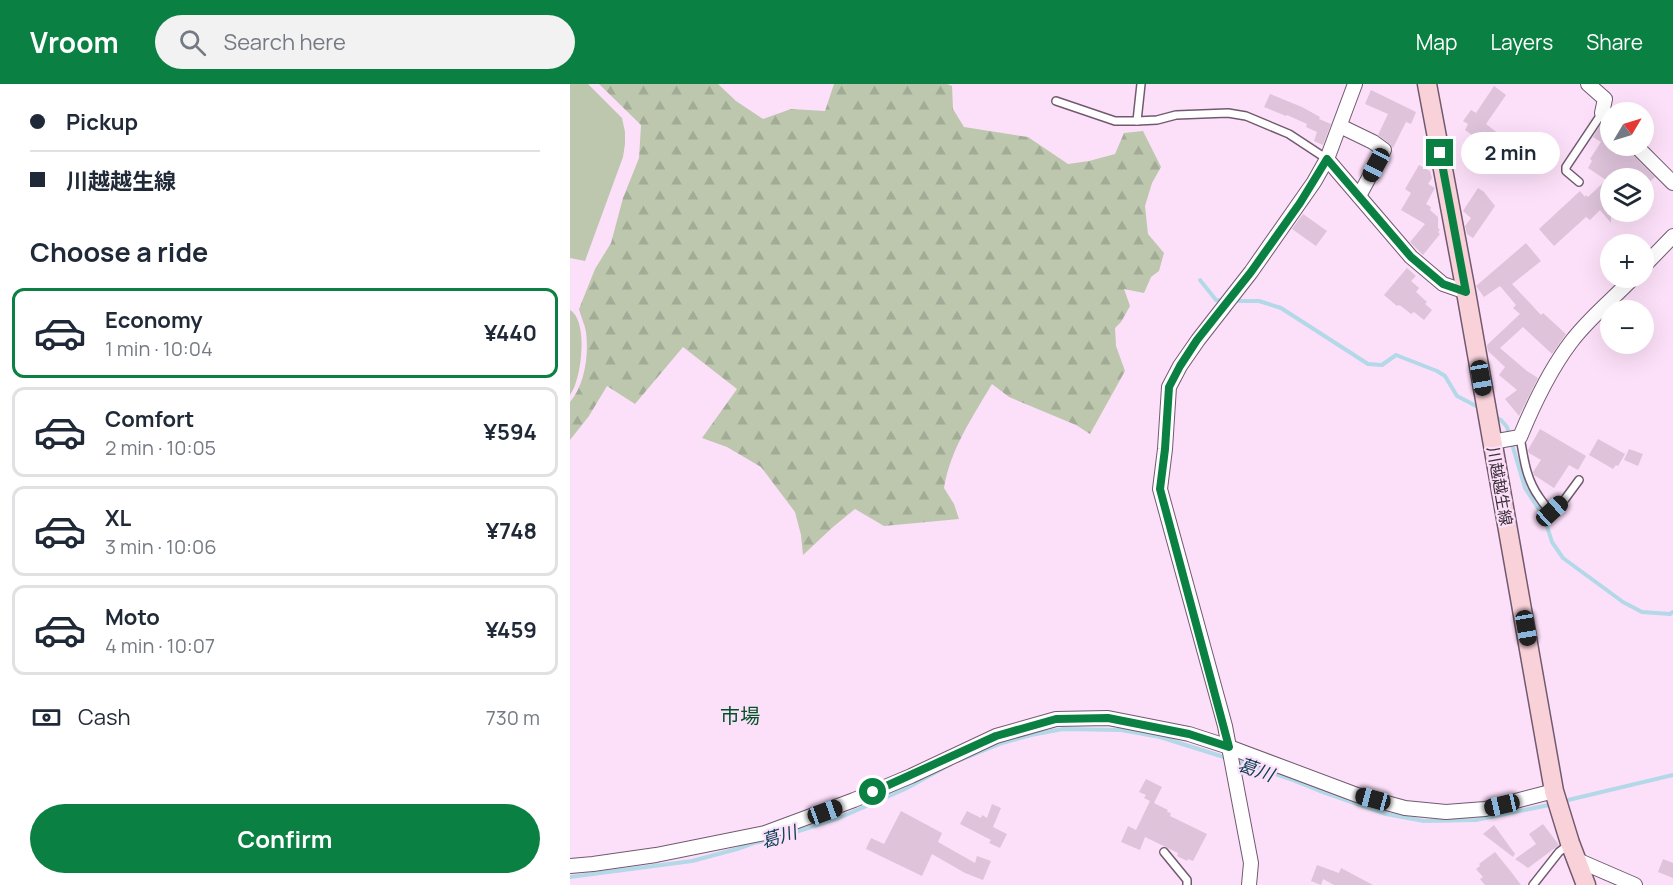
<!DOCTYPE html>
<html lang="en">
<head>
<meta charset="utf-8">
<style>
  :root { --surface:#fff; --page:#f2f2f3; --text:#1f2937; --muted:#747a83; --line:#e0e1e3; --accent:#0b8043 }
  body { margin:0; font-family:Manrope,"Noto Sans JP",sans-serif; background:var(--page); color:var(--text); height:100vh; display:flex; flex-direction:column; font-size:22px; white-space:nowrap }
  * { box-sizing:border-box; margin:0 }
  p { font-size:20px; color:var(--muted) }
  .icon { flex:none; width:33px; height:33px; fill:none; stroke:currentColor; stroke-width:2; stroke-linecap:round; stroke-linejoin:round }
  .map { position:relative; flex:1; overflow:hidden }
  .sheet { display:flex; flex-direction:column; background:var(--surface); width:570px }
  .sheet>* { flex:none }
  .hud { display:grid; align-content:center; height:132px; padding:0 30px; background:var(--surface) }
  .needle { width:39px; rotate:52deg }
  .tools { position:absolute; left:1030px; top:18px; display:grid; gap:12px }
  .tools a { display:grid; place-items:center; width:54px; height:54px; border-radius:50%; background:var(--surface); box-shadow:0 6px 24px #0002; font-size:30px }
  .end { position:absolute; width:27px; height:27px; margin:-14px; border:8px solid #0b8043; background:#fff; box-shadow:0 0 0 3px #fff }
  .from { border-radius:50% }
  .bubble { position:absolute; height:42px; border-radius:21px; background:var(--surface); box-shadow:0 6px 24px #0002; font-size:20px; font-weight:700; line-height:42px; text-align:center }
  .car { position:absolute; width:18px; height:36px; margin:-18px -9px; border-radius:8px; box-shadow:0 0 4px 2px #0007; background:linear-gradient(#222 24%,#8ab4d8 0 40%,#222 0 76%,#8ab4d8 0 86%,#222 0) }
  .hud b { display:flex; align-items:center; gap:21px; height:57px; font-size:22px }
  .hud b+b { border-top:2px solid var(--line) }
  .hud i { width:15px; height:15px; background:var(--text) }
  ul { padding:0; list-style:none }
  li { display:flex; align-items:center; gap:18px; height:90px; margin:0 12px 9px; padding:0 18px; border:3px solid var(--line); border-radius:12px }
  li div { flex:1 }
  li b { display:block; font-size:22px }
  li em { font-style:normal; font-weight:700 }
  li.current { border-color:var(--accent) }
  li>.icon { width:54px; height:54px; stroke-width:1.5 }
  h2 { padding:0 30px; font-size:27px; line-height:72px }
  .pay { display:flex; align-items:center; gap:15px; height:66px; padding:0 30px; font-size:22px }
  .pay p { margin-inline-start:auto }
  .cta { display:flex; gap:12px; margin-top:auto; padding:12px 30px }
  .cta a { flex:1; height:69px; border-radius:36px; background:var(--accent); color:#fff; font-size:24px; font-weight:700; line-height:69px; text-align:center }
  header { display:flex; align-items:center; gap:36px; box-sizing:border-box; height:84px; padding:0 30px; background:var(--accent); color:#fff }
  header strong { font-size:28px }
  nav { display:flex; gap:33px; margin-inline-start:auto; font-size:21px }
  .search { width:420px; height:54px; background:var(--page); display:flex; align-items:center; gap:15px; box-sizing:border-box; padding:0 21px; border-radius:33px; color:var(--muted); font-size:22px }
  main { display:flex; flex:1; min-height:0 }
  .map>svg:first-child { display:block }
  .forest { fill:url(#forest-firs) }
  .pitch { fill:#bcc7ad }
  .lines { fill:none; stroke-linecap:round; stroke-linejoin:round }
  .stream { stroke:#b3d8e7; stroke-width:4 }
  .building { fill:#dec3db }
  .service-casing { stroke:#715a6f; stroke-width:10 }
  .minor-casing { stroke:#715a6f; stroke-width:16 }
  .secondary-casing { stroke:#715a6f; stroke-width:21 }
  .service { stroke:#fff; stroke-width:7 }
  .minor { stroke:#fff; stroke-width:14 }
  .secondary { stroke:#f9d1d9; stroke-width:18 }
  .route { stroke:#0b8043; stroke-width:8 }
  .labels { text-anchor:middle; stroke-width:4.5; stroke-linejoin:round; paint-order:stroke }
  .street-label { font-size:16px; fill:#3a2f39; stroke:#fce0f9 }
  .water-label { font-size:18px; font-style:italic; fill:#0c4052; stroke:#fce0f9 }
  .quarter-label { font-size:20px; fill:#005228; stroke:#fce0f9 }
</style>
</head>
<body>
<header>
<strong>Vroom</strong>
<div class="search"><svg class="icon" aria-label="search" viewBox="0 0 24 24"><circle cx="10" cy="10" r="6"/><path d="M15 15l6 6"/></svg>Search here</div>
<nav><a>Map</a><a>Layers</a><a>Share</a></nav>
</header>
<main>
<section class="sheet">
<div class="hud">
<b><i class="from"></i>Pickup</b>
<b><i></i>川越越生線</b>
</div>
<h2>Choose a ride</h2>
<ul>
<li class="current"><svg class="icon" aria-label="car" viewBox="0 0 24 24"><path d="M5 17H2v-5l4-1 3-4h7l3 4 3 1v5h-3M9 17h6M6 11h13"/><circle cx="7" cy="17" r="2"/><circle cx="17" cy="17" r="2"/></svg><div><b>Economy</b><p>1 min · 10:04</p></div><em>¥440</em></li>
<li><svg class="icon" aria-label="car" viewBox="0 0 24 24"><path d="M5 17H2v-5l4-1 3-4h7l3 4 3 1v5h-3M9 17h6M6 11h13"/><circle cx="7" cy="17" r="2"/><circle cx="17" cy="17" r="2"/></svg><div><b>Comfort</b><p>2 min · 10:05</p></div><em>¥594</em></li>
<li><svg class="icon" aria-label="car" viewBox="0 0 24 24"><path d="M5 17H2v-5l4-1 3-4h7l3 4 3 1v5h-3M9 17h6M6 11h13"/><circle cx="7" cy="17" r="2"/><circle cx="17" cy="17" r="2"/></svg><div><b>XL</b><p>3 min · 10:06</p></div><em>¥748</em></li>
<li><svg class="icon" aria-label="car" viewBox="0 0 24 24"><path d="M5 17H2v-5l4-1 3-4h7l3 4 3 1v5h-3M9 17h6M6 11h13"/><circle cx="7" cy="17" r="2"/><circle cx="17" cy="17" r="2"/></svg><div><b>Moto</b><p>4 min · 10:07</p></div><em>¥459</em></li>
</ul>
<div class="pay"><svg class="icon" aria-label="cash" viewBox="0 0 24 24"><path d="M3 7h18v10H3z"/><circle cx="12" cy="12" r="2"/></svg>Cash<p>730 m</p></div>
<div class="cta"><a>Confirm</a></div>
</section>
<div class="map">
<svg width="1103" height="801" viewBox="0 0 1103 801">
  <defs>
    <pattern id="forest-firs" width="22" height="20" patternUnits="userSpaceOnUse" patternTransform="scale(1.5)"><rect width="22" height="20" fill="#bcc7ad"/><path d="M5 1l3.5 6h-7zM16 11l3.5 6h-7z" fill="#a2ab96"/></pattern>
  </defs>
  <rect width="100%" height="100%" fill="#fce0f9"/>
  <path class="forest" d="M29 0H148L166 17 193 35 221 25 255 27 264 0H377L382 2 383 25 394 43 458 53 498 80 519 77 545 70 554 49 573 47 591 83 582 99 575 122 578 150 594 169 589 187 581 193 574 209 554 205 560 222 551 238 545 244 546 262 555 287 520 350 506 341 439 313 422 300C403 332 380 366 374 404L384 420 389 435 314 442 285 425 263 443 233 471 231 451 225 428 191 383 157 363 132 354 167 305 113 263 65 320 37 302 19 332 0 356V318C15 301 19 270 16 248 15 241 11 233 9 225L25 185 41 159 53 114 69 74 71 41Z"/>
  <g class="pitch">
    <polygon points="0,0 18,0 52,34 55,48 55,60 53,73 15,177 0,174"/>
    <path d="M0 226C17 236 12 282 6 298 5 303 2 307 0 311Z"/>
  </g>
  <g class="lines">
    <g class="stream">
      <polyline points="630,196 646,216 655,217"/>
      <polyline points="662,217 689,217 711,224 798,280 812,281 826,271 867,287 875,292 887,312 912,325"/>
      <polyline points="923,332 931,336 937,343 955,404 974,433 982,458 993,474 1053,518 1072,528 1100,530 1103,528"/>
      <polyline points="664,676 720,695 750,707 816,730 854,737 906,736 984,720"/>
      <polyline points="388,677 432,659 461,651 493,645 551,646 590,653 657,674"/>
      <polyline points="994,717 1103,691"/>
      <polyline points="0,793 122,777 167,765 184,759 204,755 269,734 335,705 381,680"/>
    </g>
  </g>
  <g class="building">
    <polygon points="924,2 936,11 916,40 929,50 920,64 895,46 898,40 893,37 901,26 906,29"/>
    <polygon points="801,6 846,28 841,40 836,38 823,64 819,59 808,51 818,30 795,20"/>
    <polygon points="700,10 732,23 750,33 749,35 761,40 753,61 744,57 747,48 736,43 737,40 717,31 716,32 694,23"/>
    <polygon points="1031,40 1041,46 1041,62 1057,62 1060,68 1085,93 1076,101 1074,99 1074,94 1041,94 1041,139 1030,126 1020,136 1016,133 984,162 969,145 1010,107 1015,113 1016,111 1018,113 1036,96 1018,84 1022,77 1020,75 1031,58 1023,53"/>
    <polygon points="849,81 860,87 862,94 858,100 865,104 856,120 861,123 860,126 868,133 868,144 870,146 868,148 870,150 853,171 840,158 855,140 831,126 841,109 835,105"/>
    <polygon points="908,104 914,108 925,122 903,154 897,150 895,142 901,134 893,127"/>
    <polygon points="733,130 757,147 746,162 722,145"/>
    <polygon points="956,159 971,177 942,200 971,231 973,229 996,250 982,270 953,243 930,264 957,287 968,294 949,332 935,315 947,306 929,291 935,283 918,267 917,261 950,230 943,224 946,221 930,202 914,213 906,202"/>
    <polygon points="837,184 846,192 841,197 849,204 846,208 857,218 855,220 862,226 854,236 844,228 841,230 831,222 828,221 827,222 814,211"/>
    <polygon points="970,345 1016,372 1008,386 999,381 984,404 964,391 963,388 971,376 959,369 958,366"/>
    <polygon points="1028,355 1055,370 1048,382 1046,381 1043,385 1019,371"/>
    <polygon points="1059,365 1073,370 1068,382 1054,376"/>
    <polygon points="576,695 592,703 584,719 598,726 597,728 601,729 600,732 637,750 623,777 618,775 617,777 607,772 608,769 575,753 570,766 551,758 558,742 566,746 580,717 574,714 576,711 569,708"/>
    <polygon points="422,720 431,724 423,743 437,750 430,764 419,759 421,756 390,740 397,727 411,734 412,731 417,734"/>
    <polygon points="331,727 372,749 368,758 405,779 407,772 421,777 413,796 395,789 362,770 352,792 296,765 301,754 314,760"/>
    <polygon points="973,740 989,761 958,784 945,775 966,760 959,750"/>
    <polygon points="924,741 945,770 943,773 913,750"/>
    <polygon points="925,768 942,789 951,801 915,801 910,795 913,793 906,785 910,782 909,780"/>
    <polygon points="1093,775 1103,779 1103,794 1088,788"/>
    <polygon points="747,781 769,789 771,784 803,801 764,801 753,795 751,801 741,797"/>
  </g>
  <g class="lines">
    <defs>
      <g id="service">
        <polyline points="571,0 567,37 587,36 606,31 658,29 676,32 719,50 757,75"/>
        <polyline points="486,17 545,37 567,37"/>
        <polyline points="1009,98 996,87 996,83 1032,29"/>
        <path d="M950 353C954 375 956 395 969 413 973 419 976 424 983 427L995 415 1009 396"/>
        <polyline points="594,768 617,796 617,801"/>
        <polyline points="963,801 989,768 998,761"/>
      </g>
      <g id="minor">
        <polyline points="1018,0 1035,15 1032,29 1041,37"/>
        <polyline points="770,42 803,58 814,66 789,112"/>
        <polyline points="1066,62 1103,99"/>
        <polyline points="757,75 841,173 873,200 896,208"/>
        <polyline points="1074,182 1103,152"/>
        <path d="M922 358 950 353C964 319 979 287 1001 258 1019 234 1043 215 1063 194"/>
        <polyline points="1005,775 1065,801"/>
        <polyline points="0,782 23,780 86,771 195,749 284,716 341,692 426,652 486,635 538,634 619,650 659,663 787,711 835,724 876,728 915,725 984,707"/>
        <polyline points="679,801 681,779 655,642 590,405 595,365 599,303 610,282 628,256 681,188 744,98 757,75 785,0"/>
      </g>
      <polyline id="secondary" points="857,0 896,208 984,707 1000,759 1016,801"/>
    </defs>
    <use href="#service" class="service-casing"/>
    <use href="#minor" class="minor-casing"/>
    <use href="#secondary" class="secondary-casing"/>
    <use href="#service" class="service"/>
    <use href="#minor" class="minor"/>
    <use href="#secondary" class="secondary"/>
  </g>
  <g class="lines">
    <polyline class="route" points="303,708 426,652 486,635 538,634 619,650 659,663 590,405 595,365 599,303 610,282 627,256 681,188 730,119 757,75 841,173 873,200 896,208 870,69"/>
  </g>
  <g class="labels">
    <g class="street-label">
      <text transform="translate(930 402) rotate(80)" y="6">川越越生線</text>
    </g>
    <g class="water-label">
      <text transform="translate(686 686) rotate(19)" y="6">葛川</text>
      <text transform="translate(209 753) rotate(-17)" y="6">葛川</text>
    </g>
    <g class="quarter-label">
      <text x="170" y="639">市場</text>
    </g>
  </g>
</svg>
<div class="tools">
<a><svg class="needle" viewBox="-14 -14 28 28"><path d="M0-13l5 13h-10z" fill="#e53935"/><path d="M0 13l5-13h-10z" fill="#747a83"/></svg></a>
<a><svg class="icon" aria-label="layers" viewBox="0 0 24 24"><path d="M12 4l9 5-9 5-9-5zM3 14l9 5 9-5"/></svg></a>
<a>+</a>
<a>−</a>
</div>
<i class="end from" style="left:303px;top:708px"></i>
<i class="end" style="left:870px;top:69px"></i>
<div class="bubble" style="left:891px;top:48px;width:99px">2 min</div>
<i class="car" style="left:806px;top:81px;rotate:208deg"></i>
<i class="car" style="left:911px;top:294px;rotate:170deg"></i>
<i class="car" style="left:982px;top:427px;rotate:48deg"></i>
<i class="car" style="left:956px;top:544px;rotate:170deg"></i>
<i class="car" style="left:803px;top:715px;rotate:285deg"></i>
<i class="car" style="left:932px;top:721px;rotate:257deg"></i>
<i class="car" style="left:255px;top:728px;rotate:70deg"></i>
</div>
</main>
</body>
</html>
